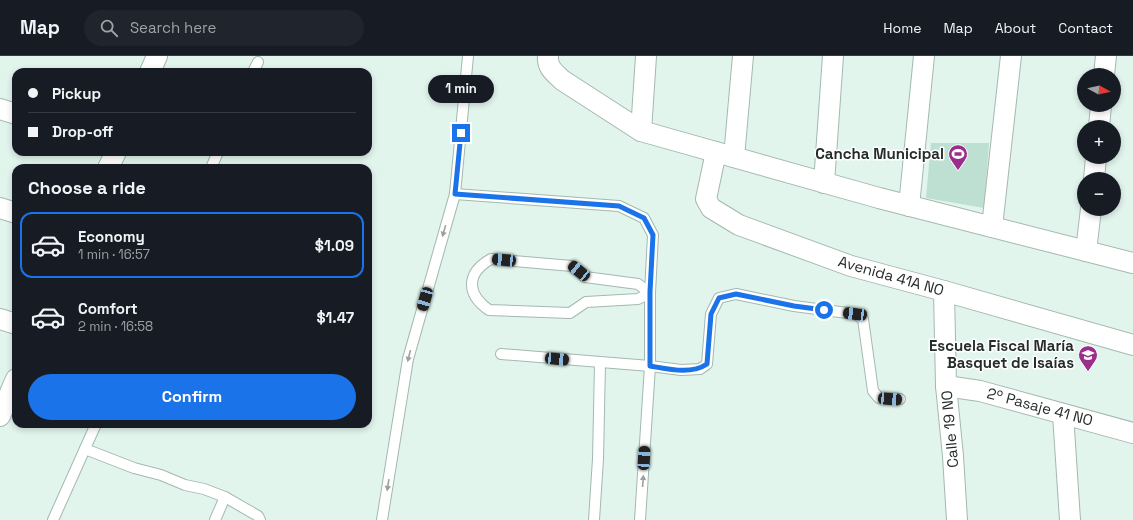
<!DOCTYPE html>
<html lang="en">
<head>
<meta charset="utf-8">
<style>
  :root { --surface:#171b24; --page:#20242c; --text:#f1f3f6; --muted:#9ea1a6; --line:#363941; --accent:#1a73e8 }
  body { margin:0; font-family:"Space Grotesk",sans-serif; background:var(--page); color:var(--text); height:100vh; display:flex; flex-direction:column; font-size:15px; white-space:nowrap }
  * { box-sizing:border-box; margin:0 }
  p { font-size:13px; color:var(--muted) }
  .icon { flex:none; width:22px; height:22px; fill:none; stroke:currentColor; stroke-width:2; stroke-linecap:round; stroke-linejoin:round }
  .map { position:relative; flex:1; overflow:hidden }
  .details { position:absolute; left:12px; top:108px; width:360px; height:264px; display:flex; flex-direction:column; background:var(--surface); border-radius:12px; box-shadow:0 2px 6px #0003 }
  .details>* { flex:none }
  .top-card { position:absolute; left:12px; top:12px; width:360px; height:88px; border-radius:12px; box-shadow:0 2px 6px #0003; display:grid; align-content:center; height:88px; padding:0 16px; background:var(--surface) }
  .needle { width:26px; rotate:98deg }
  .tools { position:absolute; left:1077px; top:12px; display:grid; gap:8px }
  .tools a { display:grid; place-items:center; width:44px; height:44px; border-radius:50%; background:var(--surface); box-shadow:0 2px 6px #0003; font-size:20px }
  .end { position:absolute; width:18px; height:18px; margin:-9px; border:5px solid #1a73e8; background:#fff; box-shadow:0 0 0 2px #fff }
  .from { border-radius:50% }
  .bubble { position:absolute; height:28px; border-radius:14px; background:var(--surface); box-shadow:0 2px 6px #0003; font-size:13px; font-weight:600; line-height:28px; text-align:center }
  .car { position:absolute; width:12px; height:24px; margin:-12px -6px; border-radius:5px; box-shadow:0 0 3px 1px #0007; background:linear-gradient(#222 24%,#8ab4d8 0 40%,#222 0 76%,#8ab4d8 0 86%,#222 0) }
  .top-card b { display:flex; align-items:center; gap:14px; height:38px; font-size:15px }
  .top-card b+b { border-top:1px solid var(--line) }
  .top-card i { width:10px; height:10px; background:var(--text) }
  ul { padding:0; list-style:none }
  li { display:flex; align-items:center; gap:12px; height:66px; margin:0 8px 6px; padding:0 8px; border:2px solid transparent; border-radius:12px }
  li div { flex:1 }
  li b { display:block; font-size:15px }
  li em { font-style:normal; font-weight:600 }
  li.active { border-color:var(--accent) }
  li>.icon { width:36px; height:36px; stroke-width:1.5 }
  h2 { padding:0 16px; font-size:18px; line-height:48px }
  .cta { display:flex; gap:8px; margin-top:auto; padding:8px 16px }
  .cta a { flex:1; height:46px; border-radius:24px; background:var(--accent); color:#fff; font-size:16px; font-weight:600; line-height:46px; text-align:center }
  header { display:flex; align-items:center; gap:24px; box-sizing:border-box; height:56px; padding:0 20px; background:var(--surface); border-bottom:1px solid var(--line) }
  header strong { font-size:19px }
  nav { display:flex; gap:22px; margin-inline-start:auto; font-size:14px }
  .search { width:280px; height:36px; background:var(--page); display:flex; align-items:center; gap:10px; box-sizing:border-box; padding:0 14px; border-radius:22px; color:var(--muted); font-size:15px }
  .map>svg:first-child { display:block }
  .green { fill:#bde0d2 }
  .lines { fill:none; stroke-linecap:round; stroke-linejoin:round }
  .lane-casing { stroke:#a4b8b0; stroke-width:12 }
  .street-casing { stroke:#a4b8b0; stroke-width:22 }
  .lane { stroke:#fff; stroke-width:10 }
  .street { stroke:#fff; stroke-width:20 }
  .oneway { fill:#9da09f }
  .route { stroke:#1a73e8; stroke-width:5 }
  .labels { text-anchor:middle; stroke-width:3; stroke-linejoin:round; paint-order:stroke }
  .poi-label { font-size:15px; font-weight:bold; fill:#252d2a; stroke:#fff; text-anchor:end }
  .street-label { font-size:15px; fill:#252d2a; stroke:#fff }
</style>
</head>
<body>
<header>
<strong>Map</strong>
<div class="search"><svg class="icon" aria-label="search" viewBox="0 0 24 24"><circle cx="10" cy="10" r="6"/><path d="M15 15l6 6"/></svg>Search here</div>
<nav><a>Home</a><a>Map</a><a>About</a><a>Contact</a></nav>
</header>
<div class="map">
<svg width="1133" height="464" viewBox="0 0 1133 464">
  <rect width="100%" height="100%" fill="#e1f5ed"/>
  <polygon class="green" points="931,87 989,87 984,152 926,142"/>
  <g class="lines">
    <defs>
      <g id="lane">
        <polyline points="253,16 258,6"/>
        <polyline points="211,112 218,96"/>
        <polyline points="455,138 619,150 644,162 653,179 650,237 650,310 640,464"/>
        <path d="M491 203 572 210 585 221 638 228 650 237 638 243 586 246 570 257 489 254C466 238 466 217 491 203Z"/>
        <polyline points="501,298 650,310 681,314 700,313 707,308 711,258 719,242 736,238 794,250 855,258 863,263 873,335 879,342 900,343"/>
        <polyline points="85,393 134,412 161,419 185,429 204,433 225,441 258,460 260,464"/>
        <polyline points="53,464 96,368"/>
        <polyline points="215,464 225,441"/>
        <polyline points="382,464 408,303 455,138 468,0"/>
        <polyline points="594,464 598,403 600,307"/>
      </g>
      <g id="street">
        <path d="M548 0C547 12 554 16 562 24L641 75 879 142 1133 207"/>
        <polyline points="150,16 157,0"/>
        <polyline points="1104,19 1106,0"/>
        <polyline points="0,53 16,58"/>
        <polyline points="1099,71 1101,49"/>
        <polyline points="641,75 646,0"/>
        <polyline points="716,96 706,143 711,152 739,169 851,210 944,235 1133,289"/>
        <polyline points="734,101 743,0"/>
        <polyline points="108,112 116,96"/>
        <polyline points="1094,123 1096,101"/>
        <polyline points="824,127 833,0"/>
        <polyline points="909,150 924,0"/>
        <polyline points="0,152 16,157"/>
        <polyline points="992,171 1011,0"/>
        <polyline points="1086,195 1091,153"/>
        <polyline points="944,235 946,330 953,400 957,464"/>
        <polyline points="0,263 16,268"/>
        <polyline points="946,330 980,335 1133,377"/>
        <polyline points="1063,358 1070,464"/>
        <polyline points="0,360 16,323"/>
      </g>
    </defs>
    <use href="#lane" class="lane-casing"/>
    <use href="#street" class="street-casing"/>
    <use href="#lane" class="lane"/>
    <use href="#street" class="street"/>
  </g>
  <defs><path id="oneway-solid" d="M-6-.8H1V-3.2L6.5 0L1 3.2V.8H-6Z"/></defs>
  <g class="oneway">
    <use href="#oneway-solid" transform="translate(444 175) rotate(106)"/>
    <use href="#oneway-solid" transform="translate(409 300) rotate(104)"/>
    <use href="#oneway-solid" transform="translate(643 425) rotate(-86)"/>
    <use href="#oneway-solid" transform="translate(388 429) rotate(99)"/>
  </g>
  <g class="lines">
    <path class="route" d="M461 77 455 138 619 150 644 162 653 179 650 236V310C668 313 691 319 707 308L711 258 719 242 736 238 794 250 824 254"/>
  </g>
  <defs>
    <symbol id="stadium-pin" viewBox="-11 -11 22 30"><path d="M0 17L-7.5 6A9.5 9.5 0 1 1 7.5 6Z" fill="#9b2d8d" stroke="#fff"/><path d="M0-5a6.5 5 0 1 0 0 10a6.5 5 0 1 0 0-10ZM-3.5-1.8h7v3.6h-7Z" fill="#fff"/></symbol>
    <symbol id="school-pin" viewBox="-11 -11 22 30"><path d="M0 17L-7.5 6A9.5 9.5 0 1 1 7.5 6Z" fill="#9b2d8d" stroke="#fff"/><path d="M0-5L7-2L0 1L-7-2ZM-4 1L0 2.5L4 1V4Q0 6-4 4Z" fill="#fff"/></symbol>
  </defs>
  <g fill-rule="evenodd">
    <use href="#stadium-pin" x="947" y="87" width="22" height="30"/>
    <use href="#school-pin" x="1077" y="288" width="22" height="30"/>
  </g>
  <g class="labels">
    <g class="poi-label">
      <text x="944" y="103">Cancha Municipal</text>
      <text x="1074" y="295">Escuela Fiscal María<tspan x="1074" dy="17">Basquet de Isaías</tspan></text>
    </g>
    <g class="street-label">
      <text transform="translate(891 220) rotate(16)" y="5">Avenida 41A NO</text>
      <text transform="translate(1040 351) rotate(15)" y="5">2º Pasaje 41 NO</text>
      <text transform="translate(950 373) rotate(-95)" y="5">Calle 19 NO</text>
    </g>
  </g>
</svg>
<div class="tools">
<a><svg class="needle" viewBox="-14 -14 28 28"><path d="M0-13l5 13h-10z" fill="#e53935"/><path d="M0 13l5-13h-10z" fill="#9ea1a6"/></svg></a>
<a>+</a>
<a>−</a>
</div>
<i class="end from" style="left:824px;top:254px"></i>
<i class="end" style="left:461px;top:77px"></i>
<div class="bubble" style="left:428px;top:19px;width:66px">1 min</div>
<i class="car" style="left:504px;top:204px;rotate:275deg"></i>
<i class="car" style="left:579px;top:215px;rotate:309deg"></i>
<i class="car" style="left:425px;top:243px;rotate:196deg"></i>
<i class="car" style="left:855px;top:258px;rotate:277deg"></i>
<i class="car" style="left:557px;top:303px;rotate:95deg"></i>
<i class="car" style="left:890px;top:343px;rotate:94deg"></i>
<i class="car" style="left:644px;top:402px;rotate:3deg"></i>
<div class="top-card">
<b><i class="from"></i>Pickup</b>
<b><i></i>Drop-off</b>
</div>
<section class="details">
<h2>Choose a ride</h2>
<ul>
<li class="active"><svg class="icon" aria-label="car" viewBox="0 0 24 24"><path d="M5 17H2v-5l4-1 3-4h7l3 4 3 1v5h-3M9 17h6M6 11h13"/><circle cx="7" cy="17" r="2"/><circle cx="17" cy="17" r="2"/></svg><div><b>Economy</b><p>1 min · 16:57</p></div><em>$1.09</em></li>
<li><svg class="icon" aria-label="car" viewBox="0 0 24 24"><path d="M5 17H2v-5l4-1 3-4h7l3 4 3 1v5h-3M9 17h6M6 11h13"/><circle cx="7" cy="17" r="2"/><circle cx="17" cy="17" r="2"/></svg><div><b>Comfort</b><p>2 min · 16:58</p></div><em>$1.47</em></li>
</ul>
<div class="cta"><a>Confirm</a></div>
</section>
</div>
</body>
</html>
